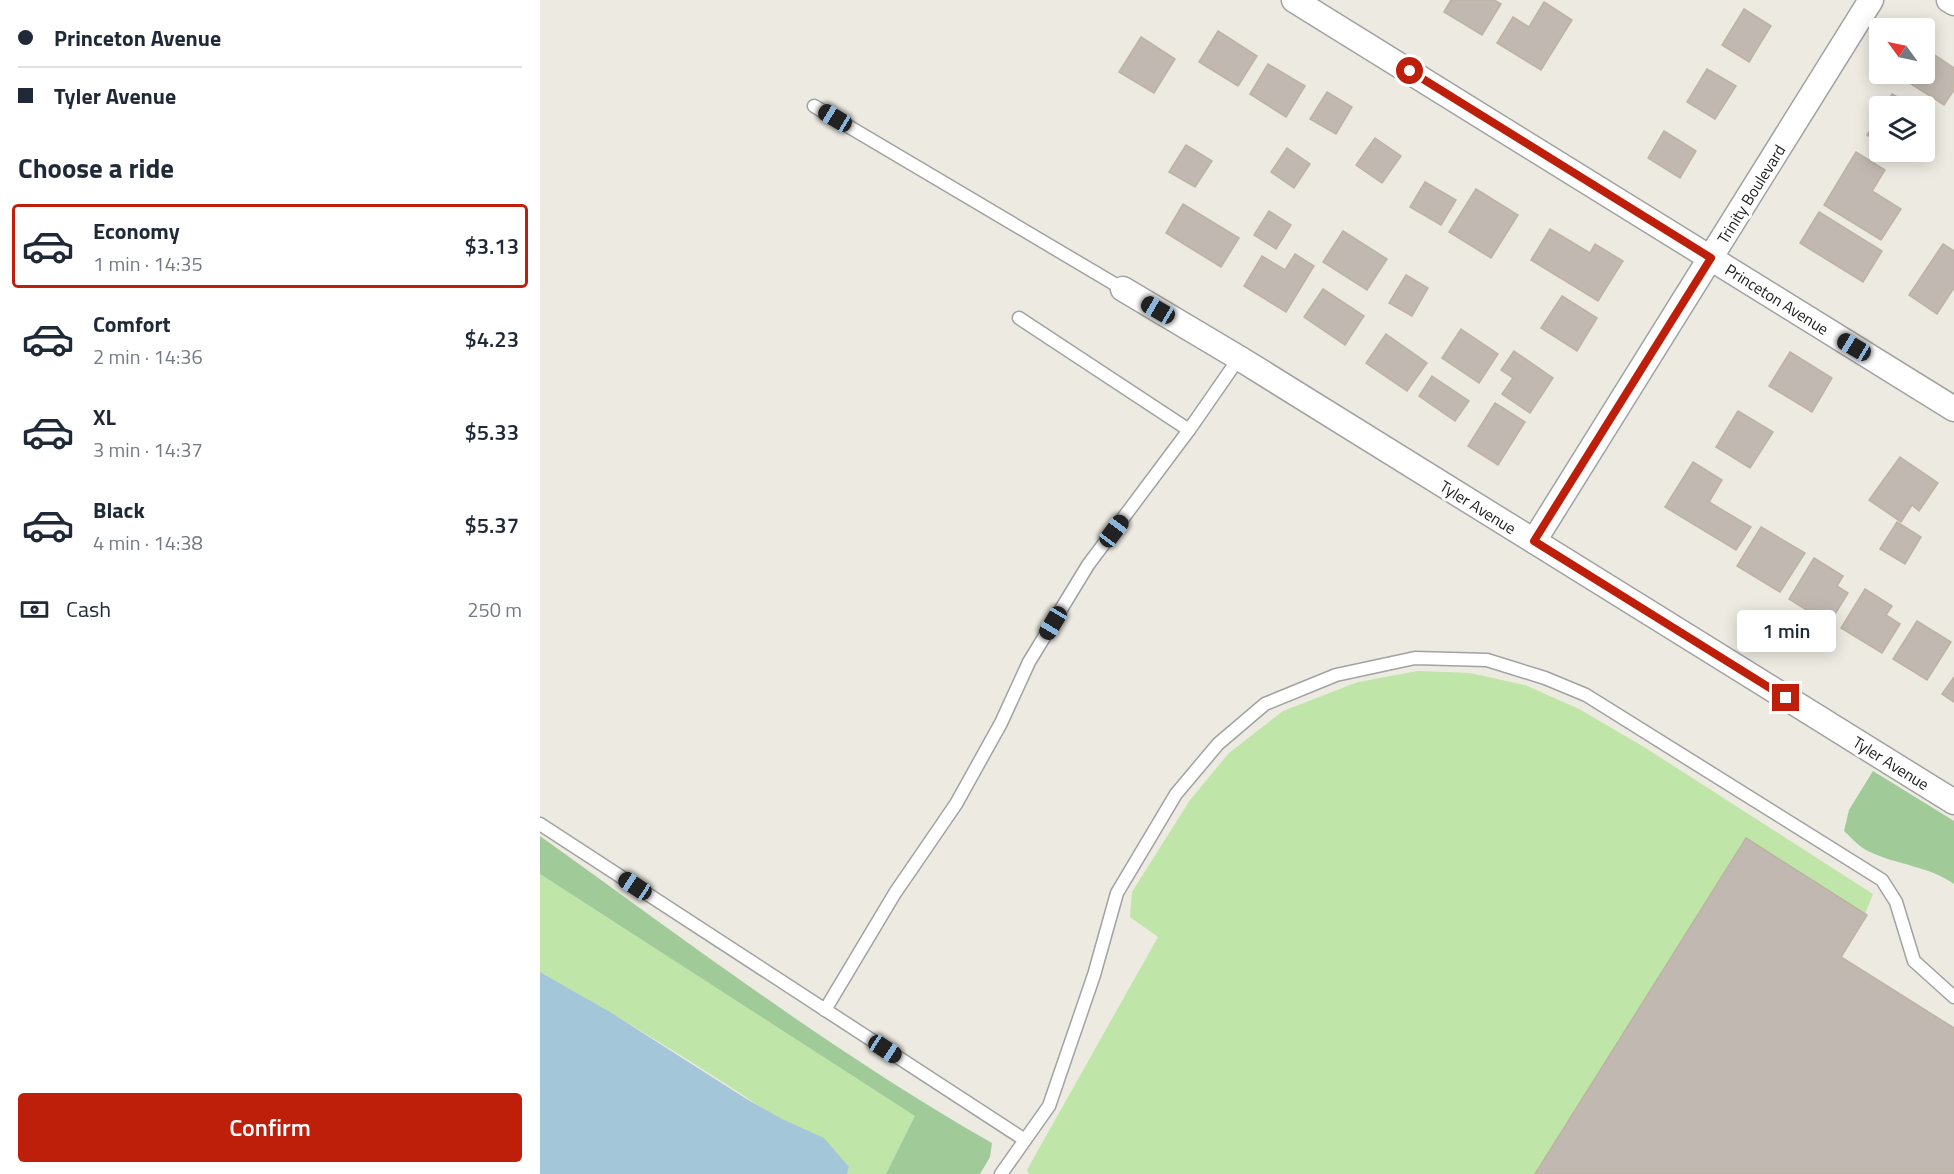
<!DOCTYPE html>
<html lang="en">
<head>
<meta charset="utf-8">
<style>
  :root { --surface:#fff; --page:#f6f6f7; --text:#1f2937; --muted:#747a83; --line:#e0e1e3; --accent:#bd1f0a }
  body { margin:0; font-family:"Titillium Web",sans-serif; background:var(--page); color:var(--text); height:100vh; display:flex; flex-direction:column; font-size:22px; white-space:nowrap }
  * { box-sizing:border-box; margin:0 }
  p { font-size:20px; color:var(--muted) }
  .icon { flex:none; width:33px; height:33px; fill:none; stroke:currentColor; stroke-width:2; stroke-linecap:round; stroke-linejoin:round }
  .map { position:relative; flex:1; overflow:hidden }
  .sheet { display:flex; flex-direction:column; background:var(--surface); width:540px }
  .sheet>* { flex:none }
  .top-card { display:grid; align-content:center; height:132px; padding:0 18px; background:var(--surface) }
  .needle { width:39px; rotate:303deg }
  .fabs { position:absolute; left:1329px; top:18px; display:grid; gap:12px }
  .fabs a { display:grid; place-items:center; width:66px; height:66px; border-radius:6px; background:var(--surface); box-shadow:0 3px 15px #0003; font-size:30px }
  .end { position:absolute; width:27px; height:27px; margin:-14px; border:8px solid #bd1f0a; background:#fff; box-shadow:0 0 0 3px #fff }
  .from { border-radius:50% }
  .bubble { position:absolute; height:42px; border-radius:6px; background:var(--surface); box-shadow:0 3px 15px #0003; font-size:20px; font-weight:600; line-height:42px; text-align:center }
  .car { position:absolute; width:18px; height:36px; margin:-18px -9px; border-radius:8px; box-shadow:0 0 4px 2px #0007; background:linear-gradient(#222 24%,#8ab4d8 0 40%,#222 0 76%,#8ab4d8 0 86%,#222 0) }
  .top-card b { display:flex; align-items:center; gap:21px; height:57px; font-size:22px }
  .top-card b+b { border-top:2px solid var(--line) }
  .top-card i { width:15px; height:15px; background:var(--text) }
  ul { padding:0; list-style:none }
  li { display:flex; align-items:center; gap:18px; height:84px; margin:0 12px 9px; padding:0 6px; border:3px solid transparent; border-radius:6px }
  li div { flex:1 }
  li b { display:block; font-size:22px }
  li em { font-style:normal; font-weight:600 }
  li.current { border-color:var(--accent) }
  li>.icon { width:54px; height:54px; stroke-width:1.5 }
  h2 { padding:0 18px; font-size:27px; line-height:72px }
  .pay { display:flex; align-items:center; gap:15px; height:66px; padding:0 18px; font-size:22px }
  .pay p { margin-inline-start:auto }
  .action { display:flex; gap:12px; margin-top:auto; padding:12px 18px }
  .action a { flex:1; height:69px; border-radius:6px; background:var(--accent); color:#fff; font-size:24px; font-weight:600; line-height:69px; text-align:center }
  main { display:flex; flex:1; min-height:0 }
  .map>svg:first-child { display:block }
  .grass { fill:#bfe5a9 }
  .forest { fill:#a0ca98 }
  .water { fill:#a3c6d8 }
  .building { fill:#c1b9b1; stroke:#bdb2a4; stroke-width:1.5 }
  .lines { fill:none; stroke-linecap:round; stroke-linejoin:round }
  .lane-casing { stroke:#a2a2a2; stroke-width:15 }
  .street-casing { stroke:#a2a2a2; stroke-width:27 }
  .lane { stroke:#fff; stroke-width:12 }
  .street { stroke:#fff; stroke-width:24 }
  .route { stroke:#bd1f0a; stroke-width:8 }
  .labels { text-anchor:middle; stroke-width:6; stroke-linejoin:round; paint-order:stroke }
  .street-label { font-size:16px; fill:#1b1b1b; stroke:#fff }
</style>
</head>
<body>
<main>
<section class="sheet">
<div class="top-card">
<b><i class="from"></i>Princeton Avenue</b>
<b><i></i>Tyler Avenue</b>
</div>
<h2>Choose a ride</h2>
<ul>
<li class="current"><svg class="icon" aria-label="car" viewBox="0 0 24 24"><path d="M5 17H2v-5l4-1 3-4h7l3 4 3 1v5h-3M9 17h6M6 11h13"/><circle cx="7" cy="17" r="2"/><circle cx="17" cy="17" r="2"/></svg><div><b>Economy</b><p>1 min · 14:35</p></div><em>$3.13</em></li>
<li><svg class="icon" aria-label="car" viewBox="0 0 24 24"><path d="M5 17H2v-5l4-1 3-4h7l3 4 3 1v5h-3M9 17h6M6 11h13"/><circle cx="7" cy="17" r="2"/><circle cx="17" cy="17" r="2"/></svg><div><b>Comfort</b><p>2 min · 14:36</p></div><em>$4.23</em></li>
<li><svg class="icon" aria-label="car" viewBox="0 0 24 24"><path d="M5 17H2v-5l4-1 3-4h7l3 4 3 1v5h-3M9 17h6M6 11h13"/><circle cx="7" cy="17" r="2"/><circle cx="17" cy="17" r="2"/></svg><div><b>XL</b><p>3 min · 14:37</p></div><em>$5.33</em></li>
<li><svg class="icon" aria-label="car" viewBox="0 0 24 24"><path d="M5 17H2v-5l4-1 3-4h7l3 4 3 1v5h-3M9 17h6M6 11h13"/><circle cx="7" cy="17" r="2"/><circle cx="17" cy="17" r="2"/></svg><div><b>Black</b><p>4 min · 14:38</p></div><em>$5.37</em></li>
</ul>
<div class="pay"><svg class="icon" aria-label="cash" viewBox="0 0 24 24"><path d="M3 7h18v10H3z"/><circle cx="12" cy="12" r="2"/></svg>Cash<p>250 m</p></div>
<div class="action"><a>Confirm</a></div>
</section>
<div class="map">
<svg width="1414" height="1174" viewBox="0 0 1414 1174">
  <rect width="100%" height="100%" fill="#eceae1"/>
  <g class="grass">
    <polygon points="878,671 930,673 985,685 1039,709 1104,747 1333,894 1325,914 1205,839 995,1174 489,1174 487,1170 618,937 590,917 592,892 650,800 689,753 743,711 818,682"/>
    <path d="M0 874 376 1116 346 1174H307L309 1167C210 1097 106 1032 0 972Z"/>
  </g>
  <g class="forest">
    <path d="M1333 771 1414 821V884C1389 866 1357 865 1330 852 1320 848 1312 838 1304 831L1309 810Z"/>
    <path d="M0 836C148 942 294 1053 452 1143L450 1157 440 1174H346L375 1116 0 874Z"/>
  </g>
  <polygon class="water" points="0,972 70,1012 205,1098 242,1119 284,1138 309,1167 307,1174 0,1174"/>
  <g class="building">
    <polygon points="911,0 954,0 961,4 942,35 904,12"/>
    <polygon points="1004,2 1032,20 1001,70 957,43 973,17 989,27"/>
    <polygon points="1204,9 1231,26 1209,62 1182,45"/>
    <polygon points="678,31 717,56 698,86 659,62"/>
    <polygon points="601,37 635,59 614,93 579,72"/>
    <polygon points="1386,49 1414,68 1414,90 1404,105 1365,80 1370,74 1384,74"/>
    <polygon points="728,64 765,86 746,117 710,94"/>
    <polygon points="1167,69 1196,86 1175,119 1147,102"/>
    <polygon points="787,92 812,107 796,134 770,119"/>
    <polygon points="1352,94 1372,106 1345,106"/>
    <polygon points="1340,115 1340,143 1327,135"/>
    <polygon points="1124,131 1156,151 1140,178 1108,158"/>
    <polygon points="835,138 861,156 842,183 816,165"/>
    <polygon points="646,145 672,161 655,187 629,172"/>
    <polygon points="747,148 770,164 754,188 731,172"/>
    <polygon points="1316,152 1345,170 1332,191 1361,209 1341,240 1284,205"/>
    <polygon points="885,182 916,200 901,225 870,207"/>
    <polygon points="936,189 978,215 951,258 909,232"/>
    <polygon points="643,204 699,238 681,267 626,233"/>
    <polygon points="729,211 751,225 736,249 714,235"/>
    <polygon points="1279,212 1342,251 1323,282 1260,243"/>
    <polygon points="1010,229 1050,253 1055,244 1083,261 1058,301 991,260"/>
    <polygon points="803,231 847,259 827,290 783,262"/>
    <polygon points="1403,244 1414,251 1414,288 1397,314 1369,295"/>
    <polygon points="755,254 774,266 746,312 704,286 722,256 745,270"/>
    <polygon points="866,275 888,288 872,316 849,303"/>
    <polygon points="783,289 824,316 805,345 764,317"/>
    <polygon points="1022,296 1057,318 1037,351 1001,328"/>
    <polygon points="921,329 958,354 939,383 902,358"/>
    <polygon points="846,334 887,363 867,391 826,363"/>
    <polygon points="974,351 1013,378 990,413 962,394 973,378 961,370"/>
    <polygon points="1250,352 1292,378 1272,412 1229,386"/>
    <polygon points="892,376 929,401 915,421 879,396"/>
    <polygon points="955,403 985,422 958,465 928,446"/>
    <polygon points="1198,411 1233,432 1210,468 1176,447"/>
    <polygon points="1360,457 1398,483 1379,511 1372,505 1361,522 1329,500"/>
    <polygon points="1153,462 1182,480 1169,502 1211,527 1196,550 1125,507"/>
    <polygon points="1357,522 1381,537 1365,564 1340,549"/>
    <polygon points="1221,527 1265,553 1240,592 1197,566"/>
    <polygon points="1274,558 1303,576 1297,586 1308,593 1289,624 1249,599"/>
    <polygon points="1325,589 1352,606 1346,615 1360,624 1342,653 1301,628"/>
    <polygon points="1377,621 1411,642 1387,680 1353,659"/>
    <polygon points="1414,677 1414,702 1402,694"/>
    <polygon points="1206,838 1327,915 1301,957 1414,1028 1414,1174 995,1174"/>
  </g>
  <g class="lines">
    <defs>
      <g id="lane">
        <polyline points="274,106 583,289"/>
        <polyline points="479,318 649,430"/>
        <polyline points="0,824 485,1140"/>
        <polyline points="285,1010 355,893 416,804 461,723 489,662 548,565 649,430 699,358"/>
        <polyline points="461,1174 509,1106 554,975 577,893 636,794 678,744 725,704 796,675 875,658 947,660 1005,678 1046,695 1342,880 1356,902 1374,961 1414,997"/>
      </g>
      <g id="street">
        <polyline points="754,0 1414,409"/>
        <polyline points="1409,0 1414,3"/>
        <polyline points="583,289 699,358 1414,802"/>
        <polyline points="994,541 1331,0"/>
      </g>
    </defs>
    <use href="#lane" class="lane-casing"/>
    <use href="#street" class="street-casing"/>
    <use href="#lane" class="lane"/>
    <use href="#street" class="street"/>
  </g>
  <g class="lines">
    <polyline class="route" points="870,71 1171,258 994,541 1246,698"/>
  </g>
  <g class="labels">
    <g class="street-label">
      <text transform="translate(1211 194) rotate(-58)" y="6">Trinity Boulevard</text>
      <text transform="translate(1237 299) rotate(32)" y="6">Princeton Avenue</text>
      <text transform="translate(938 507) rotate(32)" y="6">Tyler Avenue</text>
      <text transform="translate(1351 763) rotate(32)" y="6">Tyler Avenue</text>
    </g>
  </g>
</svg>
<div class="fabs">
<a><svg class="needle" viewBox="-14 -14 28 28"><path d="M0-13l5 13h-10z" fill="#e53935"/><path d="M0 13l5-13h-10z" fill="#747a83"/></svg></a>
<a><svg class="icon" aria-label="layers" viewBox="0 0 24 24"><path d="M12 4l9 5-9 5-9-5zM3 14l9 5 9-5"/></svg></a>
</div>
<i class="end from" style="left:870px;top:71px"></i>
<i class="end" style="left:1246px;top:698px"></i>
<div class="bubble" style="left:1197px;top:610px;width:99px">1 min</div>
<i class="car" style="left:295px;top:118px;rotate:301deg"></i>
<i class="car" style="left:618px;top:310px;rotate:300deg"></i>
<i class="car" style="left:1314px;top:347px;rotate:301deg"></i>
<i class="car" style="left:574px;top:531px;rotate:37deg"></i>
<i class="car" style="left:513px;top:623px;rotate:211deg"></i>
<i class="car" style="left:95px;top:886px;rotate:303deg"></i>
<i class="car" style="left:345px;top:1049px;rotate:123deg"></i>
</div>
</main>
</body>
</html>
